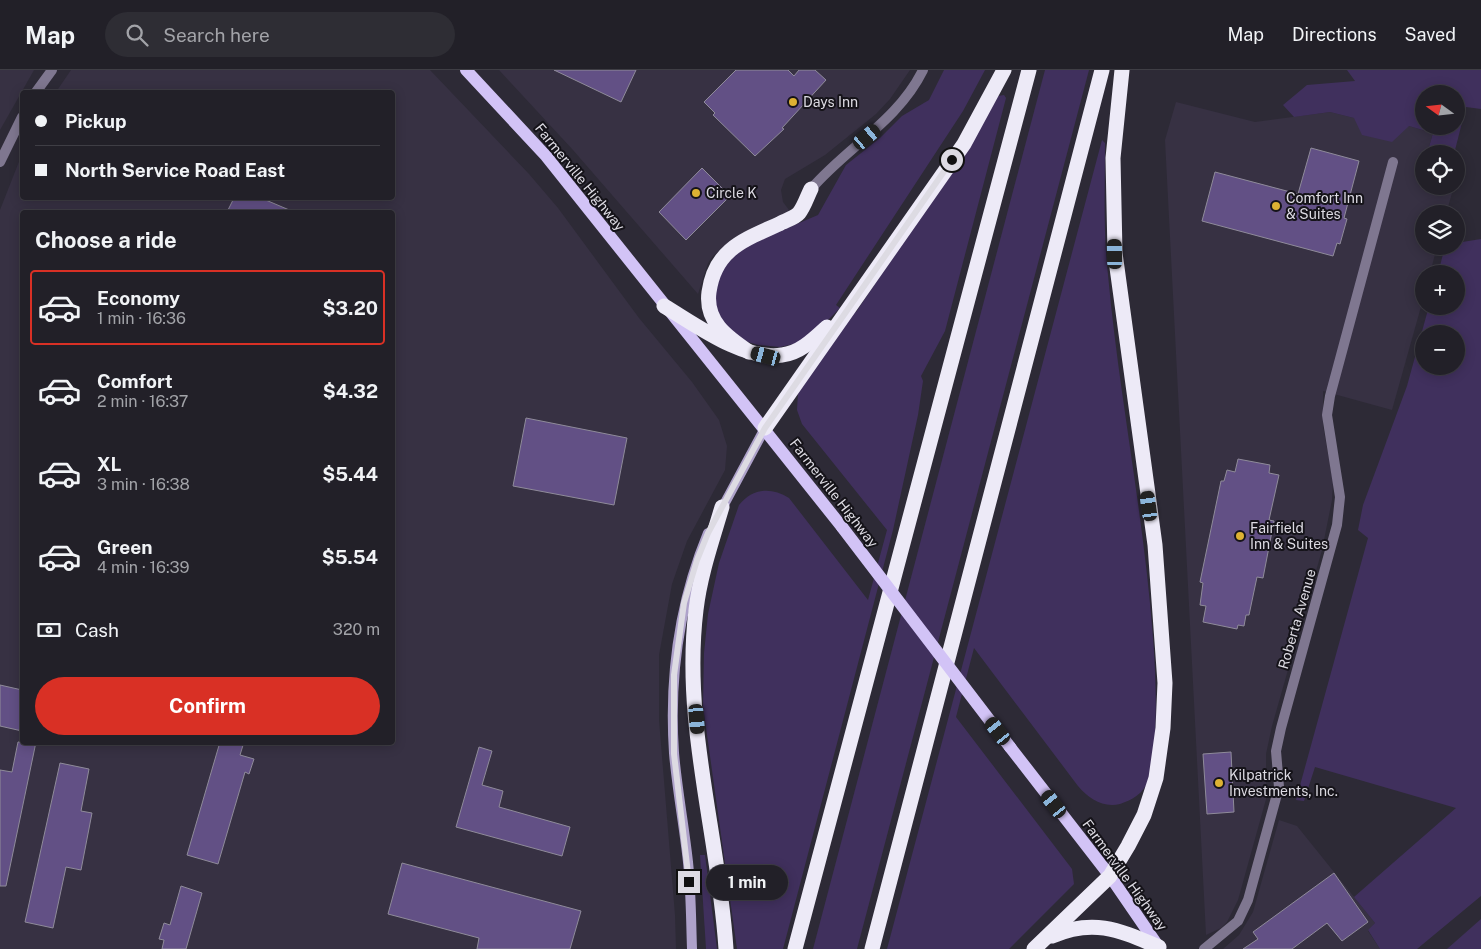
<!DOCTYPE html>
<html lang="en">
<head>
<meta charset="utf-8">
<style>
  :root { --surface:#222028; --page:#2e2d34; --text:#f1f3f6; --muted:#a2a3a8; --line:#3f3e45; --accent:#d93025 }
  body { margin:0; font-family:"Public Sans",sans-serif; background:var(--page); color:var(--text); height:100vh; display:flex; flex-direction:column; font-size:19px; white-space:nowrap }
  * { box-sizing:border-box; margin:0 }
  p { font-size:16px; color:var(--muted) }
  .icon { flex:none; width:28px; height:28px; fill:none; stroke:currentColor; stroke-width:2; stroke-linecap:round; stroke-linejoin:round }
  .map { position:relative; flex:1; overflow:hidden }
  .side { position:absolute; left:20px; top:140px; width:375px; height:535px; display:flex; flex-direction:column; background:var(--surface); border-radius:5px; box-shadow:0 2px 12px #0003,0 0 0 1px var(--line) }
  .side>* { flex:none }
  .banner { position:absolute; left:20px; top:20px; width:375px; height:110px; border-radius:5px; box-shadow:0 2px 12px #0003,0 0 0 1px var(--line); display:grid; align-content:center; height:110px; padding:0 15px; background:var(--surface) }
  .needle { width:32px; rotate:285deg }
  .fabs { position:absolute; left:1415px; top:15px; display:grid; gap:10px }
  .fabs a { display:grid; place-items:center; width:50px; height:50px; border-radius:50%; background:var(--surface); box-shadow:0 2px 12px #0003,0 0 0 1px var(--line); font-size:25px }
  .end { position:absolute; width:22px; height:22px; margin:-11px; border:6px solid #dddbe3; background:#111; box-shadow:0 0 0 2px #111 }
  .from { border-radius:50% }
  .bubble { position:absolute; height:35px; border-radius:18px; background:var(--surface); box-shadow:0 2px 12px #0003,0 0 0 1px var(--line); font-size:16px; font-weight:700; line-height:35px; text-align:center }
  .car { position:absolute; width:15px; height:30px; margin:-15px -8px; border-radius:6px; box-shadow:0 0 4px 1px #0007; background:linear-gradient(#222 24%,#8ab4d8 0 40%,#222 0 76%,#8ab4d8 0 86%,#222 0) }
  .banner b { display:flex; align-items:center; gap:18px; height:48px; font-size:19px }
  .banner b+b { border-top:1px solid var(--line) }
  .banner i { width:12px; height:12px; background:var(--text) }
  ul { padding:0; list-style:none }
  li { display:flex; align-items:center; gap:15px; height:75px; margin:0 10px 8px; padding:0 5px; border:2px solid transparent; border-radius:5px }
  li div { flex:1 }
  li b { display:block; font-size:19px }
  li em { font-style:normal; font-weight:700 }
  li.on { border-color:var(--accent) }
  li>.icon { width:45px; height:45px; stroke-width:1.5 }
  h2 { padding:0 15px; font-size:22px; line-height:60px }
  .pay { display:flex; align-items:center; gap:12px; height:55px; padding:0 15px; font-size:19px }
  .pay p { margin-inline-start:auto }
  .action { display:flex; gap:10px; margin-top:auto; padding:10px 15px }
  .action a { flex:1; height:58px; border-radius:30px; background:var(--accent); color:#fff; font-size:20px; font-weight:700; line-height:58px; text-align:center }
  header { display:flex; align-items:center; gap:30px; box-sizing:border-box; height:70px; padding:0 25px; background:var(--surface); border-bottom:1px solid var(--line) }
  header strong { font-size:24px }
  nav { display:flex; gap:28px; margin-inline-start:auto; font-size:18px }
  .search { width:350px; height:45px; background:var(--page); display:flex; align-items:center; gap:12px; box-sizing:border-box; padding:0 18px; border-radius:28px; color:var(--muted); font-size:19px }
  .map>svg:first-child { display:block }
  .built { fill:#373143; fill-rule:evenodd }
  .green { fill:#40305d; fill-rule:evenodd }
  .building { fill:#625085; stroke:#8f8b9a }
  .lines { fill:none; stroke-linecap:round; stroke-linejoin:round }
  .minor { stroke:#7f7790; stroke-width:10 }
  .tertiary { stroke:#7f7790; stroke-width:10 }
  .secondary { stroke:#aea2ca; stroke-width:10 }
  .primary { stroke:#d2c3f6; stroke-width:12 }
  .motorway { stroke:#edeaf7; stroke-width:15 }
  .primary-bridge { stroke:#d2c3f6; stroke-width:12 }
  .route { stroke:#dddbe3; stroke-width:6 }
  .poi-dot { fill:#ddb133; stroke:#151319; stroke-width:2 }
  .labels { text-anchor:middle; stroke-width:4; stroke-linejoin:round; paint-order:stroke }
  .poi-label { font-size:14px; fill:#dddbe3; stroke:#151319; text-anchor:start }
  .street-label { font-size:14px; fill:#dddbe3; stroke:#151319 }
</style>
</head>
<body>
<header>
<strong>Map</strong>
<div class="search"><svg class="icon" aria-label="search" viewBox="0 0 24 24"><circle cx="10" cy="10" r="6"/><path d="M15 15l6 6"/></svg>Search here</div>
<nav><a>Map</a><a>Directions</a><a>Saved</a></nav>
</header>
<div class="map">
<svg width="1481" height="879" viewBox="0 0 1481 879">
  <rect width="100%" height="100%" fill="#2d2a36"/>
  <g class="built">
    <polygon points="0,0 34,0 0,60"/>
    <path d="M71 0H430L529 104 558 138 639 248 692 312 719 350 727 376 725 400 687 471 672 514 659 585V650L675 845 676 879H0V140L22 84V128H392V22H56ZM22 142H392V672H22Z"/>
    <polygon points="499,0 910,0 890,29 876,44 825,85 785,109 781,120 783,132 789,140 788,143 734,168 713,186 708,193 698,224 573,80"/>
    <polygon points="1176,32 1255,52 1330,42 1354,48 1409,56 1433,63 1427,84 1424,84 1424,116 1454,116 1446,144 1424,144 1424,176 1437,176 1430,204 1424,204 1424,226 1392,340 1323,321 1323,356 1333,411 1332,430 1322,480 1272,656 1266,684 1266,713 1268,722 1238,830 1227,852 1221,858 1206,865 1165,70"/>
    <polygon points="1279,750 1297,756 1375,853 1368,861 1380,879 1223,879 1239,865 1253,842"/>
  </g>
  <g class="green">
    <polygon points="944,0 985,0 963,41 836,235 840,238 827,251 798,273 780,277 758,275 745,271 720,252 713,231 716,208 740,178 818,145 846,95 880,68 902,46 929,30"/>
    <polygon points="1045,0 1089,0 857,879 813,879"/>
    <path d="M1347 0H1481V39L1466 37 1454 84H1427L1433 63 1409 56 1392 72 1362 65 1354 48 1330 42 1294 47 1283 35 1307 15 1355 11ZM1424 24H1456V56H1424Z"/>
    <path d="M1004 25 1006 28 945 261 921 306 923 311 918 345 893 460 783 879H737L703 636 704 583 708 544 719 493 739 435C752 419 770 416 789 428L868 530 887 460 802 354 797 340 798 323 851 242H856L980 58 998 26Z"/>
    <path d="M1102 70 1105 73C1105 117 1103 161 1108 205 1119 326 1144 446 1153 568 1156 607 1159 674 1148 711 1144 723 1132 730 1120 734 1103 738 1089 729 1078 716L974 578 956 647 1072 799 1074 814 1009 879H887Z"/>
    <path d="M1481 169V826L1417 879H1380L1368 860 1375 853 1354 827 1456 738 1315 697 1304 731 1296 730 1368 468 1358 460 1363 435 1407 316 1429 236H1456V204H1438L1445 176H1456V173ZM1424 264H1456V296H1424Z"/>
    <polygon points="700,785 705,785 717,879 706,879"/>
    <polygon points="1481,849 1481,879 1447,879"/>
  </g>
  <g class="building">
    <polygon points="554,0 636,0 621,32"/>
    <polygon points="736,0 788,0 794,6 799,0 815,0 826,10 782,58 784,59 755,86 713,45 715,43 704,32"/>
    <polygon points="1311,78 1359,91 1344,148 1347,149 1340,174 1337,173 1333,186 1202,151 1215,102 1298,124"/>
    <polygon points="702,98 730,126 686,170 659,142"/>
    <polygon points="234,128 261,128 294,142 227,142"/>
    <polygon points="526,348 627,368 614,435 513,416"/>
    <polygon points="1238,389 1270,395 1269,403 1279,405 1269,450 1274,451 1263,508 1257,507 1249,545 1246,545 1244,556 1238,555 1237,559 1203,552 1206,536 1200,535 1203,513 1200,512 1221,411 1224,411 1227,400 1235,402"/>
    <polygon points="0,615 22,620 22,661 0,656"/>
    <polygon points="18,672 36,672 6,816 0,816 0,700 12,702"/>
    <polygon points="220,672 244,672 240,685 254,689 249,704 245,702 218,794 187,785"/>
    <polygon points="479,677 492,681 482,715 503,721 499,737 570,757 562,786 456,757"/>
    <polygon points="1231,682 1234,742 1207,744 1203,684"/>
    <polygon points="60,693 89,699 81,741 92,743 81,800 66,797 53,858 25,852"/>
    <polygon points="402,793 581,841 570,879 477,879 479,868 388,844"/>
    <polygon points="1334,803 1368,852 1342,871 1327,853 1292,879 1243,879 1258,869 1253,862"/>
    <polygon points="181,816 202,823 186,879 162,879 164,870 159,869 164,853 170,855"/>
  </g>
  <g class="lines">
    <polyline class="minor" points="1204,879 1238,851 1248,830 1279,717 1276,681 1281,658 1337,455 1340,427 1327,345 1330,326 1393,92"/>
    <g class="tertiary">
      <polyline points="36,22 52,0"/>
      <polyline points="0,92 22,47"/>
      <path d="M811 119C847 77 898 51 923 0"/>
    </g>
    <g class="secondary">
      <polyline points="720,442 765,358"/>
      <path d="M692 879C691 850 691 821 688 792 684 755 677 719 674 683 669 607 679 533 708 463"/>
    </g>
    <g class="primary">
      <polyline points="466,0 546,86 842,457"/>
      <polyline points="1010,677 1110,806 1160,879"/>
    </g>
    <g class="motorway">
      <path d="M664 236C696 255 744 291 782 285 800 283 814 269 827 257"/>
      <path d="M749 282C727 267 705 252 709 222 715 179 744 170 779 154 784 151 795 148 799 143 804 137 807 127 811 119"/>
      <polyline points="765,358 964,74 1004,0"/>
      <path d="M722 437C712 471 700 505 696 540 682 654 719 766 726 879"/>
      <path d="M1052 866C1094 848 1119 860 1159 877"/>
      <polyline points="795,879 1029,0"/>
      <polyline points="872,879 1102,0"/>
      <polyline points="1034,879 1110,806 1128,776 1144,745 1156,708 1163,658 1165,613 1155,475 1115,183 1113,88 1122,0"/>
    </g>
    <polyline class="primary-bridge" points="842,457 1010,677"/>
  </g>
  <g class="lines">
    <polyline class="route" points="689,812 674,684 674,605 684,533 697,490 708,463 765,358 952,90"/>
  </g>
  <g class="poi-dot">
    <circle cx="793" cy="32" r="5"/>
    <circle cx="696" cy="123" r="5"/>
    <circle cx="1276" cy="136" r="5"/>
    <circle cx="1240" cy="466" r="5"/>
    <circle cx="1219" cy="713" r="5"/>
  </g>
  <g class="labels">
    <g class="poi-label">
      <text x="803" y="37">Days Inn</text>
      <text x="706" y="128">Circle K</text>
      <text x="1286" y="133">Comfort Inn<tspan x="1286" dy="16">&amp; Suites</tspan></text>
      <text x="1250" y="463">Fairfield<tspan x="1250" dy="16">Inn &amp; Suites</tspan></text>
      <text x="1229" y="710">Kilpatrick<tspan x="1229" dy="16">Investments, Inc.</tspan></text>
    </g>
    <g class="street-label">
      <text transform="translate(580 107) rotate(51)" y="5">Farmerville Highway</text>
      <text transform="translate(834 423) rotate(52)" y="5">Farmerville Highway</text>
      <text transform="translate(1297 549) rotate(-74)" y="5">Roberta Avenue</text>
      <text transform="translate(1125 805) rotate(54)" y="5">Farmerville Highway</text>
    </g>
  </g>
</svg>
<div class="fabs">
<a><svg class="needle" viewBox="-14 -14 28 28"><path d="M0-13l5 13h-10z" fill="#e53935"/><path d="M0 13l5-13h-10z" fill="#a2a3a8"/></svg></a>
<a><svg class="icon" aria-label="locate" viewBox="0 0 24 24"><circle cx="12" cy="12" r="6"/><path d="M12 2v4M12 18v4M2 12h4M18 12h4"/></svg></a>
<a><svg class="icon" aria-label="layers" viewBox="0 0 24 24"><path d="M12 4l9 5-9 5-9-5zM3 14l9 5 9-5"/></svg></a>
<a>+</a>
<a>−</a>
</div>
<i class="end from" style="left:952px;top:90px"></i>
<i class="end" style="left:689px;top:812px"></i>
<div class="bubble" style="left:706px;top:795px;width:82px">1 min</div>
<i class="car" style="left:867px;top:67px;rotate:50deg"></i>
<i class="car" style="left:1115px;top:184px;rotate:359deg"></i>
<i class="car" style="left:766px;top:286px;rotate:285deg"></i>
<i class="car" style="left:1149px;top:436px;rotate:352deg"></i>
<i class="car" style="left:697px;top:649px;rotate:175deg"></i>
<i class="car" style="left:998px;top:661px;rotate:323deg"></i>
<i class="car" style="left:1054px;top:734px;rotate:323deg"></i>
<div class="banner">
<b><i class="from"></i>Pickup</b>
<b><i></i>North Service Road East</b>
</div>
<section class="side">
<h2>Choose a ride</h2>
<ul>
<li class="on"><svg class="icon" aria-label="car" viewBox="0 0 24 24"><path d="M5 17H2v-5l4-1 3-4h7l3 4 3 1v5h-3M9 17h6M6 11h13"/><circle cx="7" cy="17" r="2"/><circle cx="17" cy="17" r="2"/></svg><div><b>Economy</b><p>1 min · 16:36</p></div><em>$3.20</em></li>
<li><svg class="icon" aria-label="car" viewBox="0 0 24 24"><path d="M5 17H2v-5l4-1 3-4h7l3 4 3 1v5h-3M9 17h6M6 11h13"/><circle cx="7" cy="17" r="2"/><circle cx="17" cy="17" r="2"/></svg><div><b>Comfort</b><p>2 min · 16:37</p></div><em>$4.32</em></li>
<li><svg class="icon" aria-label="car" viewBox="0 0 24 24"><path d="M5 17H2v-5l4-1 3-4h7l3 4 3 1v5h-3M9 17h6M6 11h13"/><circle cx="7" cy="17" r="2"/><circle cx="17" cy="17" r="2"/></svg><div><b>XL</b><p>3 min · 16:38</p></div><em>$5.44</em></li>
<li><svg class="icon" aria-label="car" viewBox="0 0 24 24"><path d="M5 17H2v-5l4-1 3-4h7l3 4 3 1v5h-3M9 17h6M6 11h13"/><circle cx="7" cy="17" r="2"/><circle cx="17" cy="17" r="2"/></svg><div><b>Green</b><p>4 min · 16:39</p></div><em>$5.54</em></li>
</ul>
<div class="pay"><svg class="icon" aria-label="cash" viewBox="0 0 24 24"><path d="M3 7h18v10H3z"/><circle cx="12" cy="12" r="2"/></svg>Cash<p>320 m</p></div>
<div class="action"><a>Confirm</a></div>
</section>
</div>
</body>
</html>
